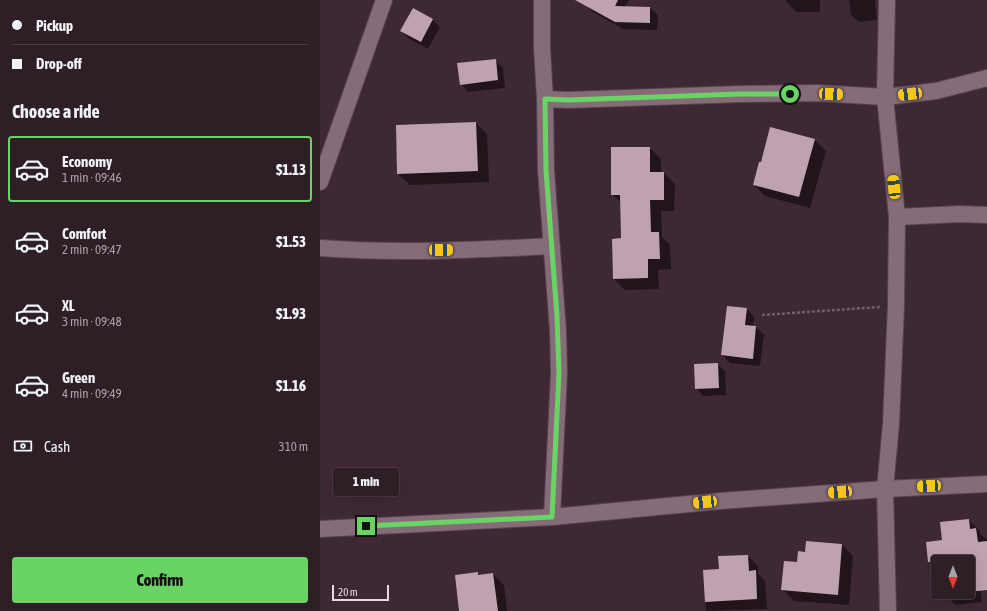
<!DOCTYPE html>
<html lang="en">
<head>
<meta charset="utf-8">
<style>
  :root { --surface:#2e1e26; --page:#36272e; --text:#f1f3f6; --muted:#a7a2a7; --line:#493c43; --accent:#69d464 }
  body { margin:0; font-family:"Asap Condensed",sans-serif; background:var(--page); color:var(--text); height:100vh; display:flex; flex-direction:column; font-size:15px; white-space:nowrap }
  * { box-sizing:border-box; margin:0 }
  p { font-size:13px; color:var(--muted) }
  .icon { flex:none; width:22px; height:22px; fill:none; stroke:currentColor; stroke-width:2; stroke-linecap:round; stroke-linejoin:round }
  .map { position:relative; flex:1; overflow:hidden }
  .panel { display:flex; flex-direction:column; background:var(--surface); width:320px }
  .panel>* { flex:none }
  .top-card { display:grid; align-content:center; height:88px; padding:0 12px; background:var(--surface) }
  .needle { width:26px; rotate:180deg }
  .tools { position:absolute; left:611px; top:555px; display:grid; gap:8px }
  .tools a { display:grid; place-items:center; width:44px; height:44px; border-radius:4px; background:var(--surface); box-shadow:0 4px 16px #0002,0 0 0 1px var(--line); font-size:20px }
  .scale { position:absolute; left:12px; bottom:10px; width:57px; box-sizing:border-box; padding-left:4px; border:2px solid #e9dae0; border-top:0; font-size:11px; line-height:14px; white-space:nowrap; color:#e9dae0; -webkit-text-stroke:3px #3e2833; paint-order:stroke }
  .end { position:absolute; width:18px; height:18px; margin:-9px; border:5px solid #69d464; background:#111; box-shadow:0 0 0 2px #111 }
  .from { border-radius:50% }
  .bubble { position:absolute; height:28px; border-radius:4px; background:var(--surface); box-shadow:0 4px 16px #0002,0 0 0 1px var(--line); font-size:13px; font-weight:800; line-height:28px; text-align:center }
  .car { position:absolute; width:12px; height:24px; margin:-12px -6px; border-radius:5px; box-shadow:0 0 3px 1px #0007; background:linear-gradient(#f5c518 24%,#345 0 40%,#f5c518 0 76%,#345 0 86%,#f5c518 0) }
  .top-card b { display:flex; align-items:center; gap:14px; height:38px; font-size:15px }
  .top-card b+b { border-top:1px solid var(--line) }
  .top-card i { width:10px; height:10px; background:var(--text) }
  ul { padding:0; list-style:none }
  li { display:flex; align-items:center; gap:12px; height:66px; margin:0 8px 6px; padding:0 4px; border:2px solid transparent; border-radius:4px }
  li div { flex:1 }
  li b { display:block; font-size:15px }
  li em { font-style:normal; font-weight:800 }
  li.current { border-color:var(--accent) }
  li>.icon { width:36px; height:36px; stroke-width:1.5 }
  h2 { padding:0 12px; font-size:18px; line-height:48px }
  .pay { display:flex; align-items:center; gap:10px; height:44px; padding:0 12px; font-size:15px }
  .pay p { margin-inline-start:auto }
  .cta { display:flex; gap:8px; margin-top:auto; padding:8px 12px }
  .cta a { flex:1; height:46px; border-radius:4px; background:var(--accent); color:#111; font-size:16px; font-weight:800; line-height:46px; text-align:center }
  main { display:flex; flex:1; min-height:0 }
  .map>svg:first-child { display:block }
  .shadow { fill:#0007 }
  .building { fill:#bea2af }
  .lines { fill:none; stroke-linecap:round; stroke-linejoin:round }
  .street-casing { stroke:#57454d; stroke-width:18 }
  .path { stroke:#736069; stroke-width:2.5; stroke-dasharray:3 2; stroke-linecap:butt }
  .street { stroke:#866c78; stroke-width:16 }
  .route { stroke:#69d464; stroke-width:5 }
</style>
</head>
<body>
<main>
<section class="panel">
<div class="top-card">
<b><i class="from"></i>Pickup</b>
<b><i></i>Drop-off</b>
</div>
<h2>Choose a ride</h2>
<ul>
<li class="current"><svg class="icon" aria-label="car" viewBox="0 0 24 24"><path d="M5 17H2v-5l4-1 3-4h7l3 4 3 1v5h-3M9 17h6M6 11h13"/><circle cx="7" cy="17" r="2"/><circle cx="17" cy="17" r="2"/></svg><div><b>Economy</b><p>1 min · 09:46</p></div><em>$1.13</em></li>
<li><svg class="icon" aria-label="car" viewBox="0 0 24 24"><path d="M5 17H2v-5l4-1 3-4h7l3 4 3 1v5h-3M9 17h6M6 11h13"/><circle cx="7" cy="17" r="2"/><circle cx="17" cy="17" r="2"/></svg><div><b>Comfort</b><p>2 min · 09:47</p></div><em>$1.53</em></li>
<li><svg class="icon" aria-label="car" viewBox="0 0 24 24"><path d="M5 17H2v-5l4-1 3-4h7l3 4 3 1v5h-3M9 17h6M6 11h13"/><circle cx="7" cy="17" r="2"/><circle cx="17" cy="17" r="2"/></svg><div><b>XL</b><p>3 min · 09:48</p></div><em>$1.93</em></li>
<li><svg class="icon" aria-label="car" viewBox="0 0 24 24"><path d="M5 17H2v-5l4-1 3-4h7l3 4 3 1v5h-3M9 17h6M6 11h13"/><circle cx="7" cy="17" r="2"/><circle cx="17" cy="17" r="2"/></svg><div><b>Green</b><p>4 min · 09:49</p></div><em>$1.16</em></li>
</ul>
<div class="pay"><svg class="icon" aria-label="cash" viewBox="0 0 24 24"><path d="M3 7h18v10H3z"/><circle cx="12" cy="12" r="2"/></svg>Cash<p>310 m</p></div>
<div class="cta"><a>Confirm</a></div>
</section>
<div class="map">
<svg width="667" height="611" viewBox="0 0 667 611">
  <rect width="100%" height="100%" fill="#3e2833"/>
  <g class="shadow">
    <polygon points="270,0 309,0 305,7 330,8 338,15 337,30 303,29 273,12 266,6"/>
    <polygon points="465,0 500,0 500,12 476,12"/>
    <polygon points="529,0 555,0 557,20 539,22 531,15"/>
    <polygon points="93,9 113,20 120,27 108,49 88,38 81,31"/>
    <polygon points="175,60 183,68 185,88 148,92 141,84"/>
    <polygon points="156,123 167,134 169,182 90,185 78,174"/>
    <polygon points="495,140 506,151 490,208 445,196 434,185"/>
    <polygon points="330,148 341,159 341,173 344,173 355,184 354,211 341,211 342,237 350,245 351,269 338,270 339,289 305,290 294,279 302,239 301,203 292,194"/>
    <polygon points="408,307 427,309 434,317 433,327 436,327 444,335 440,366 410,363 402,355"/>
    <polygon points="397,364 405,371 406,395 383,396 376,388"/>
    <polygon points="649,520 660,531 660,534 667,540 667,586 660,587 662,602 636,605 624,594 624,592 648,592 648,562 618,562 618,576 610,568 607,543 623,541"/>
    <polygon points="522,545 533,556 529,605 474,601 462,589 478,563"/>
    <polygon points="428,556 438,566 438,574 445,581 447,609 386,611 384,571 400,570"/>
    <polygon points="158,574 160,576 173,574 184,585 187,611 140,611"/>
  </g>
  <g class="building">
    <polygon points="255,0 298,0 295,6 330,7 330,23 295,22"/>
    <polygon points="93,8 113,19 101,42 80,31"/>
    <polygon points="176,59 178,80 140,85 137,63"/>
    <polygon points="156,122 158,171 77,174 76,125"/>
    <polygon points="450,127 495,139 479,197 433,185 439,162 441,162"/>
    <polygon points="291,147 330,147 330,172 344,172 344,200 330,200 331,232 339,232 340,259 328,259 328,278 293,279 292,239 301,238 300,195 291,195"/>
    <polygon points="407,306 427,308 425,325 436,326 433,359 401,355"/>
    <polygon points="398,363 399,388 375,389 374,364"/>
    <polygon points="649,519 650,529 656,528 658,542 667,541 667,590 648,592 648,562 608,562 606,542 622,540 620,522"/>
    <polygon points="486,541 522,544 518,595 461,590 464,561 477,562 478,551 485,552"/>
    <polygon points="428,555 429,571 436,570 437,599 385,602 383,570 399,569 398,556"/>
    <polygon points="158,572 158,575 173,573 178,611 139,611 135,575"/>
  </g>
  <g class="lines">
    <defs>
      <g id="street">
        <polyline points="222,0 222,48 225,99 226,170 238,331 239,373 232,517"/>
        <polyline points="567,0 565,97 577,217 576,305 571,424 565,489 568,611"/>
        <polyline points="225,99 248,100 420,94 498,93 565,97 616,91 667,78"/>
        <polyline points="0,182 64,0"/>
        <polyline points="577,217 639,214 667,215"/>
        <path d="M0 248C77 254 155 250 232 246"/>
        <polyline points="0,529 232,517 400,501 565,489 667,484"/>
      </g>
    </defs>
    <use href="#street" class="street-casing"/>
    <polyline class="path" points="442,315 560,307"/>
    <use href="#street" class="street"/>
  </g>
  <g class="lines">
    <polyline class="route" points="46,526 232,517 239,373 237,316 226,170 225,99 248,100 420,94 470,94"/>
  </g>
</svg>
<div class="tools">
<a><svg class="needle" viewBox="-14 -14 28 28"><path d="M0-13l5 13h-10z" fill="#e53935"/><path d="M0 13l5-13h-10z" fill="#a7a2a7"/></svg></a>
</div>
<div class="scale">20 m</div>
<i class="end from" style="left:470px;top:94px"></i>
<i class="end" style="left:46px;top:526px"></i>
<div class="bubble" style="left:13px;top:468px;width:66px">1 min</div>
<i class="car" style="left:511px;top:94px;rotate:93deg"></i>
<i class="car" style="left:590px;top:94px;rotate:263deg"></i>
<i class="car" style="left:574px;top:187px;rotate:354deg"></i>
<i class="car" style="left:121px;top:250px;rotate:90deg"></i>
<i class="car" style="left:609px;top:486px;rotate:267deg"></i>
<i class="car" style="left:520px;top:492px;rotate:266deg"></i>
<i class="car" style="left:385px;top:502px;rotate:264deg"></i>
</div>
</main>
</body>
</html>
